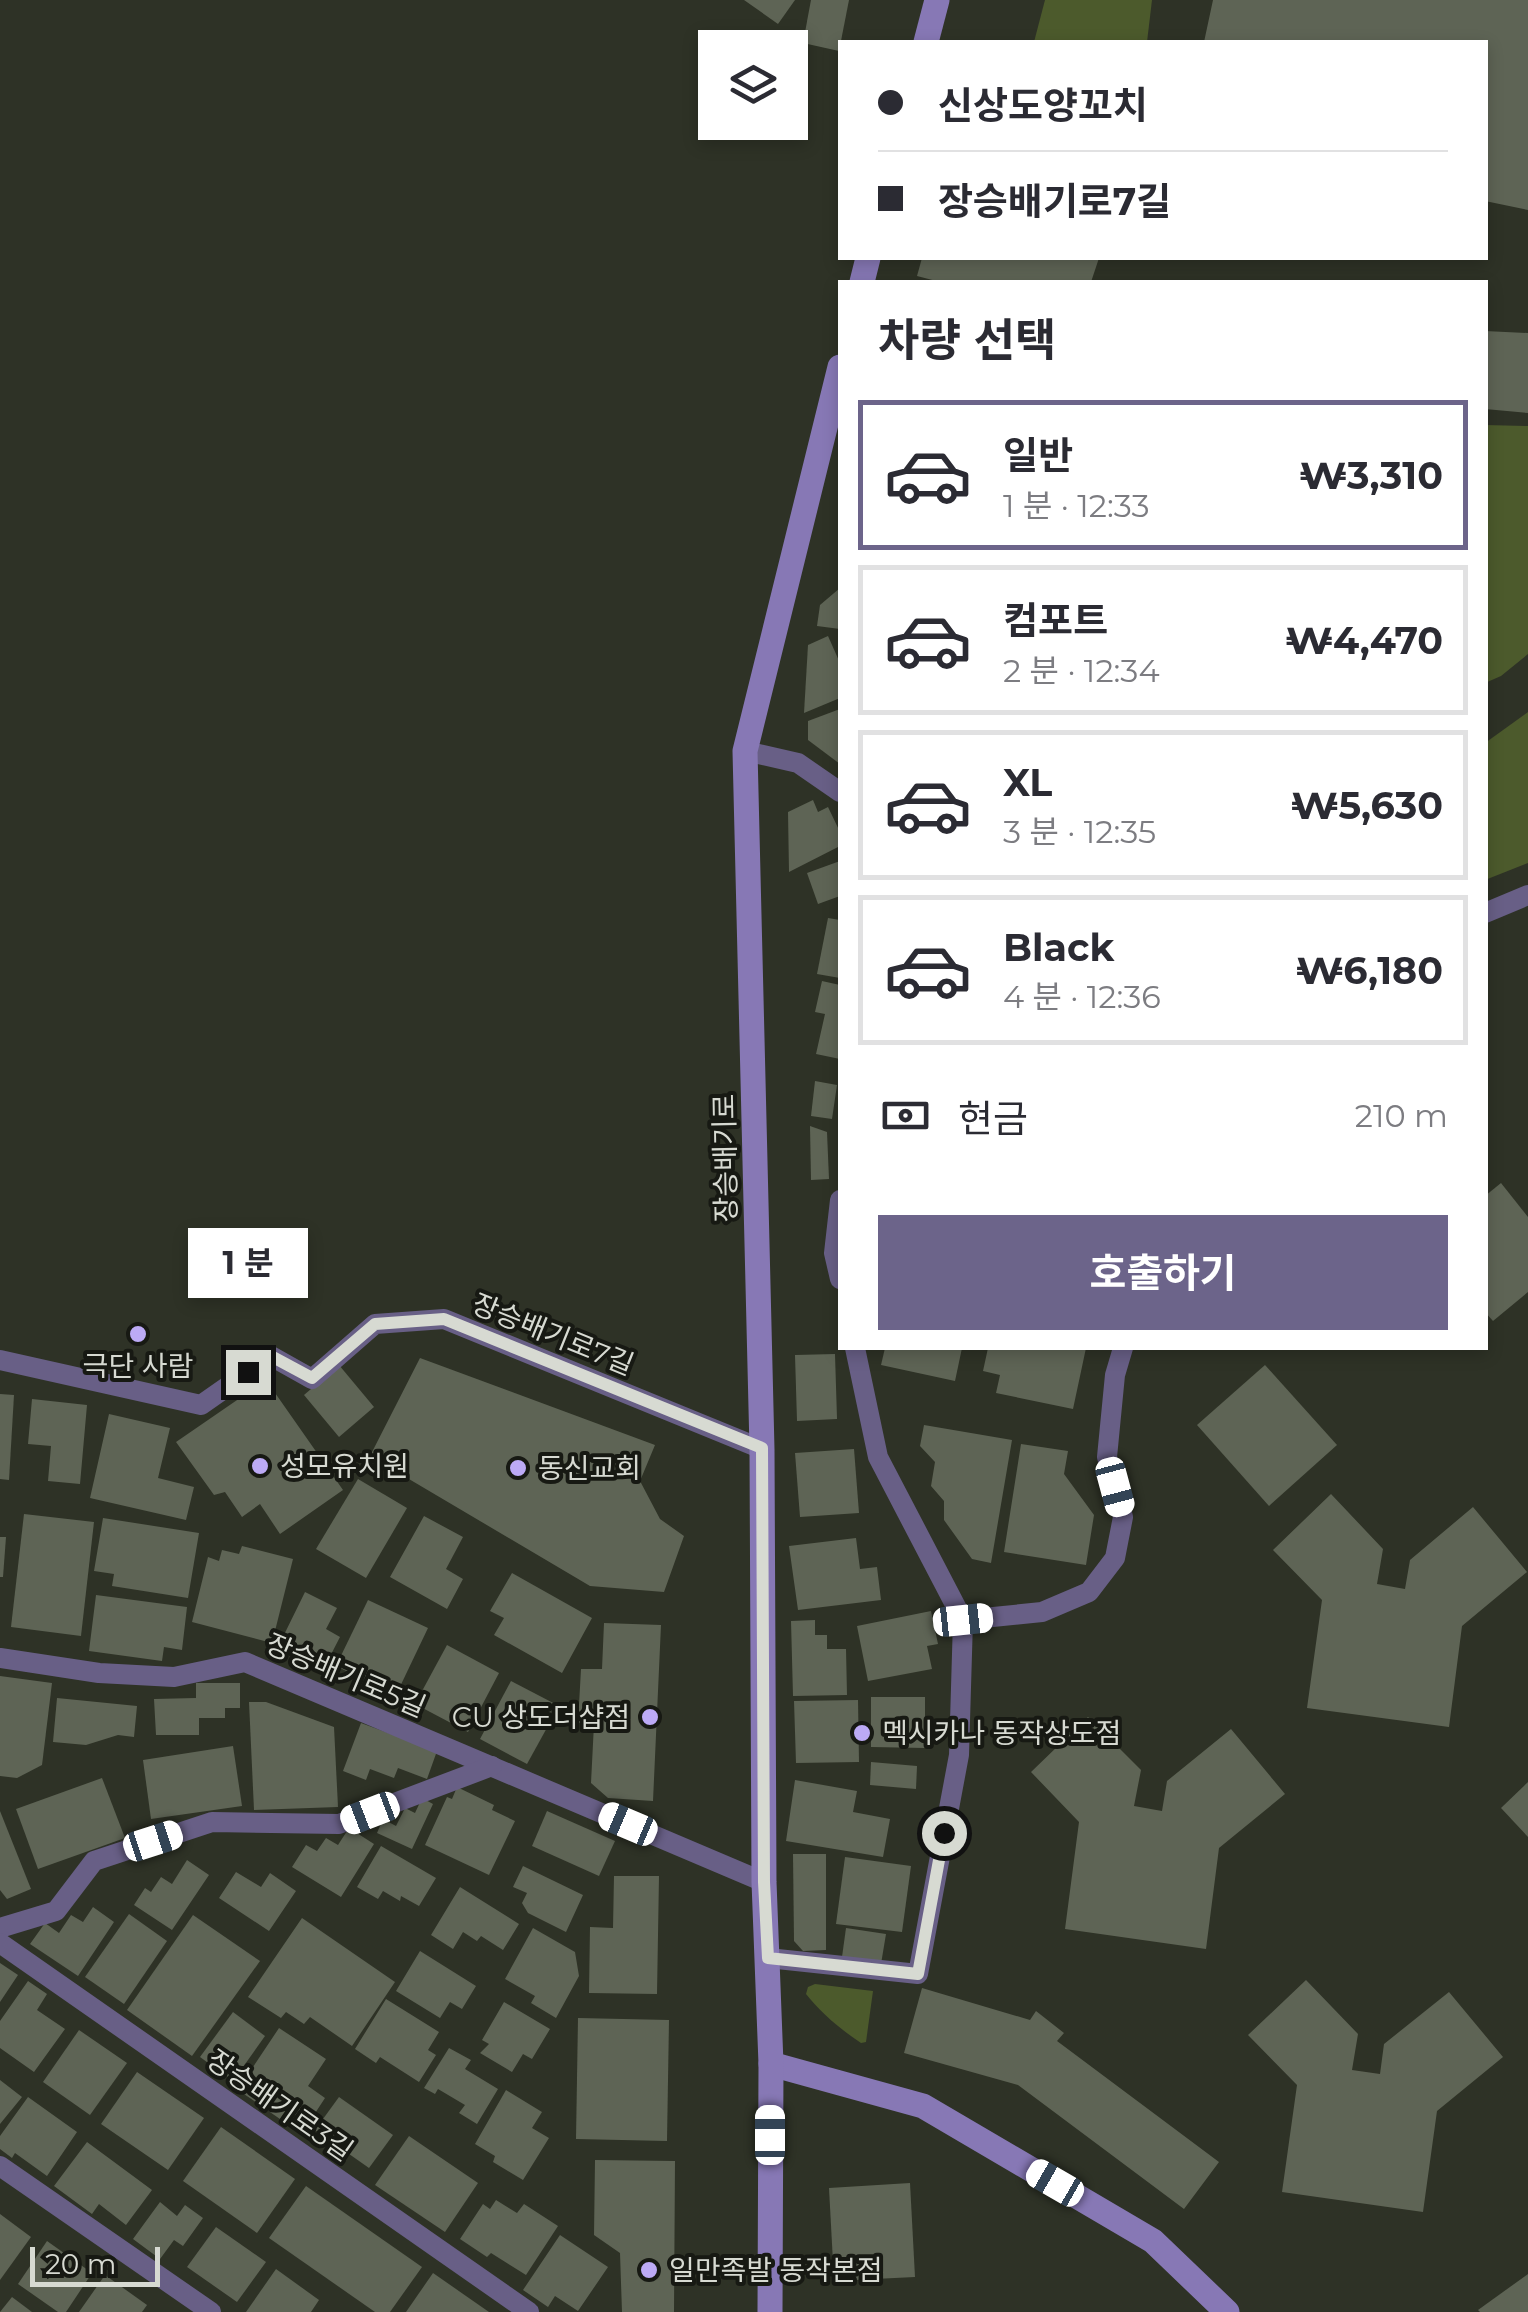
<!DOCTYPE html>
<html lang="ko">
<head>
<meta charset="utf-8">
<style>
  :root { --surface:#fff; --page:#f2f2f3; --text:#2b2b33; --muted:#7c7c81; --line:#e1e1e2; --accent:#6c648a }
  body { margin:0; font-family:Montserrat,"Noto Sans KR",sans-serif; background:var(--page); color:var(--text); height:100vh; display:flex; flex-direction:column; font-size:38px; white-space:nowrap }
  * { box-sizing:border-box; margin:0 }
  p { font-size:32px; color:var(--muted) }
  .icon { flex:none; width:55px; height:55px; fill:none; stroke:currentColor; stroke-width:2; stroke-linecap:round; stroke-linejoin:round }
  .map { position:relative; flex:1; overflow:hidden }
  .sheet { position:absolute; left:838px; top:280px; width:650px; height:1070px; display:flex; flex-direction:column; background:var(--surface); border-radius:0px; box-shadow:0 5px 15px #0003 }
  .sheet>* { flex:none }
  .hud { position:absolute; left:838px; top:40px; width:650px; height:220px; border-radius:0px; box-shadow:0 5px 15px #0003; display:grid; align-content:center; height:220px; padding:0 40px; background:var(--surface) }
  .fabs { position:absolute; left:698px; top:30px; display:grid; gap:20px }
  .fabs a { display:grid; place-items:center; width:110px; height:110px; border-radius:0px; background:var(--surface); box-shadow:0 5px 15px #0003; font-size:50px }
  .scale { position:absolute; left:30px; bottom:25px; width:130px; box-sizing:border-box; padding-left:10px; border:5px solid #d7dad2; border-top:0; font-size:28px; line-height:35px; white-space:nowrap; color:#d7dad2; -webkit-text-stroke:8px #171913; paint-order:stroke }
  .end { position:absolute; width:45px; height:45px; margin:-22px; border:12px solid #d7dad2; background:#111; box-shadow:0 0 0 5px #111 }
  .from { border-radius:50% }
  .bubble { position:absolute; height:70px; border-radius:0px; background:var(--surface); box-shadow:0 5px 15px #0003; font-size:32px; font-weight:700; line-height:70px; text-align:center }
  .car { position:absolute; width:30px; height:60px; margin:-30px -15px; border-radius:12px; box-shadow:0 0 8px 2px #0007; background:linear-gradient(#fff 24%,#345 0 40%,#fff 0 76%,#345 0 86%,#fff 0) }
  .hud b { display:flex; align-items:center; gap:35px; height:95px; font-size:38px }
  .hud b+b { border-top:2px solid var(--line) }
  .hud i { width:25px; height:25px; background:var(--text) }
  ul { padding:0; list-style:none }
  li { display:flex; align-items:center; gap:30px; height:150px; margin:0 20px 15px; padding:0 20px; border:5px solid var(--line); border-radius:0px }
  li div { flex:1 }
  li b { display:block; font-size:38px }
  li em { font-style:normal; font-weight:700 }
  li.selected { border-color:var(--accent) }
  li>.icon { width:90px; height:90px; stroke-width:1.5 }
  h2 { padding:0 40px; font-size:45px; line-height:120px }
  .pay { display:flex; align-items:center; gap:25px; height:110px; padding:0 40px; font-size:38px }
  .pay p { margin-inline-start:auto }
  .button { display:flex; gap:20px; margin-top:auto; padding:20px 40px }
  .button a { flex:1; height:115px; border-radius:0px; background:var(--accent); color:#fff; font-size:40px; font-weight:700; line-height:115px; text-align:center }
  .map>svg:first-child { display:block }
  .green { fill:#4c5a2c }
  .building { fill:#5e6455 }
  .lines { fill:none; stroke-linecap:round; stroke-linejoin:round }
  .lane { stroke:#685f86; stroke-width:20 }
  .secondary { stroke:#8778b5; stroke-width:25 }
  .route { stroke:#d7dad2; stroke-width:12 }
  .poi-dot { fill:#bcaaf5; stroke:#171913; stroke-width:4 }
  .labels { text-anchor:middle; stroke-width:8; stroke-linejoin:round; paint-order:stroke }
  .street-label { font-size:28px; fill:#d7dad2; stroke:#171913 }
  .poi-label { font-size:28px; fill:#d7dad2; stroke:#171913; text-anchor:start }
</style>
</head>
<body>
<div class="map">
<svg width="1528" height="2312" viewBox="0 0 1528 2312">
  <rect width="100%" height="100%" fill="#2e3226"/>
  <g class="green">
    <polygon points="1045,0 1152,0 1147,42 1034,42"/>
    <polygon points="1485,425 1528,426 1528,654 1501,676 1485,683"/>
    <polygon points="1528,712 1528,863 1485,880 1485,743"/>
    <path d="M815 1984 873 1991 866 2042 861 2043C840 2029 822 2014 806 1994L808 1987Z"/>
  </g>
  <g class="building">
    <polygon points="744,0 795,0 778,24"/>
    <polygon points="811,0 849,0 839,51 803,43"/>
    <polygon points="1213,0 1528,0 1528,210 1485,201 1485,42 1204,42"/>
    <polygon points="922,258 1099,258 1091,282 940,282 917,276"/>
    <polygon points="1485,331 1528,333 1528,413 1485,409"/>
    <polygon points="840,588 840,629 817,626 820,605"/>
    <polygon points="828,636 840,663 840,698 804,713 808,645"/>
    <polygon points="840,709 840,764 808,740 808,721"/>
    <polygon points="813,800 818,812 828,807 840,832 840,846 789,872 788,812"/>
    <polygon points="840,861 840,896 818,904 807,873"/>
    <polygon points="828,918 840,920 840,978 817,974"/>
    <polygon points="822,981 840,985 840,1059 816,1054 825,1014 815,1012"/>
    <polygon points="815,1081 837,1085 832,1119 811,1116"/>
    <polygon points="810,1126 827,1132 829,1179 811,1180"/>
    <polygon points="1501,1183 1528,1217 1528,1292 1493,1321 1485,1312 1485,1196"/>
    <polygon points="885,1348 962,1348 955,1381 881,1365"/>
    <polygon points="988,1348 1086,1348 1073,1409 996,1393 1000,1375 983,1371"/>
    <polygon points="835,1354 837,1419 797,1421 795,1355"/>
    <polygon points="420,1358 655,1445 640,1481 660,1519 684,1536 664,1592 590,1586 370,1456"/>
    <polygon points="339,1365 374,1407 339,1437 304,1395"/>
    <polygon points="1265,1365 1337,1445 1269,1506 1197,1425"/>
    <polygon points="266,1380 343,1490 280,1534 260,1504 242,1517 225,1492 214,1495 176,1442"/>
    <polygon points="0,1394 14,1395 9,1480 0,1479"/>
    <polygon points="32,1399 87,1405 80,1484 48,1481 51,1446 28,1444"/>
    <polygon points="109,1414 170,1428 158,1478 194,1487 186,1520 90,1498"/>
    <polygon points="924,1425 1012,1440 991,1563 972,1559 944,1520 944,1501 931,1486 935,1462 920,1446"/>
    <polygon points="1021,1444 1068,1451 1064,1474 1094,1515 1086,1565 1004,1552"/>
    <polygon points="854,1449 859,1513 800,1517 795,1453"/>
    <polygon points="358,1479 407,1508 366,1578 316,1549"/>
    <polygon points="1331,1494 1383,1549 1377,1584 1405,1589 1410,1560 1473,1507 1527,1572 1462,1626 1449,1727 1307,1708 1322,1600 1273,1550"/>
    <polygon points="24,1514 94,1522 81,1636 11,1627"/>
    <polygon points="424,1516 463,1537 446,1569 463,1579 447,1609 390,1577"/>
    <polygon points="103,1518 199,1533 188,1598 112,1586 114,1574 94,1571"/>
    <polygon points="0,1537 6,1537 3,1577 0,1577"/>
    <polygon points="856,1538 860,1569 877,1567 881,1600 798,1610 789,1546"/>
    <polygon points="242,1546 293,1559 272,1643 192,1622 208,1557 219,1561 222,1550 239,1554"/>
    <polygon points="512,1573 592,1618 562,1673 494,1635 504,1618 490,1611"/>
    <polygon points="305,1592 337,1608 326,1629 340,1637 323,1670 278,1647"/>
    <polygon points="96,1595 187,1607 182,1650 164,1647 162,1661 89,1651"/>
    <polygon points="368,1600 428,1628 396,1695 336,1666"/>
    <polygon points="931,1611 938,1644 927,1646 932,1669 868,1681 857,1626"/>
    <polygon points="815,1620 815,1635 827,1635 827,1649 846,1649 847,1695 793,1696 791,1621"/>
    <polygon points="604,1623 661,1625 653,1801 608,1798 591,1783 594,1724 578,1723 581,1669 602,1669"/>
    <polygon points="447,1645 499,1673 468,1732 415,1704"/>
    <polygon points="0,1676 52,1683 42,1765 17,1778 0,1776"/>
    <polygon points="511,1681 559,1706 527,1764 480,1739"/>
    <polygon points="196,1683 240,1683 240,1708 225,1708 225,1718 199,1718 199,1735 156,1735 154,1699 196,1698"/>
    <polygon points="871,1697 925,1697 925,1748 871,1747"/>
    <polygon points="57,1698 137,1706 134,1737 118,1735 86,1745 53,1742"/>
    <polygon points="858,1700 859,1762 796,1763 794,1701"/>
    <polygon points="249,1702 266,1702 334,1727 338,1807 254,1810"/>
    <polygon points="1088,1717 1141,1770 1134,1806 1162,1811 1167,1781 1231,1729 1285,1794 1219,1848 1206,1949 1065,1929 1079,1822 1031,1772"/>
    <polygon points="361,1723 437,1751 427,1779 398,1768 394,1778 370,1769 366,1780 343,1771"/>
    <polygon points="233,1746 242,1806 151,1819 143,1760"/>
    <polygon points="871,1762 917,1766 916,1789 870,1785"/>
    <polygon points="102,1778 125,1838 38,1869 16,1809"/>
    <polygon points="795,1780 857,1791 853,1812 890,1819 883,1857 786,1841"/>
    <polygon points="1528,1782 1528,1837 1501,1808"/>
    <polygon points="457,1787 494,1805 492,1810 515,1821 489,1875 425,1845 447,1797 452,1799"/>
    <polygon points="422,1798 433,1804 412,1849 377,1833 383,1819 396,1826 405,1808 415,1813"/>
    <polygon points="0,1811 31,1889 7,1899 0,1890"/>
    <polygon points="547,1811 615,1841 599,1876 532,1846"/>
    <polygon points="349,1828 374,1844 341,1897 292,1867 306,1845 317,1851 326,1838 338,1845"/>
    <polygon points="381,1846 436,1878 419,1906 401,1896 400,1901 383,1891 378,1899 357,1887"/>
    <polygon points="793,1854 826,1854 826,1950 803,1951 794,1941"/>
    <polygon points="845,1857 911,1866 902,1932 836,1924"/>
    <polygon points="187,1860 209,1875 172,1930 134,1905 145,1888 151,1892 161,1877 172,1884"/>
    <polygon points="523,1866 583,1895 566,1932 528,1913 522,1903 527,1893 513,1887"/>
    <polygon points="236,1872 261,1887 270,1873 296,1891 269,1931 219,1898"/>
    <polygon points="614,1876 659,1876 657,1994 589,1993 590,1927 613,1928"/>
    <polygon points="460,1887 519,1924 503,1950 481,1936 477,1941 463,1932 453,1949 431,1935"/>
    <polygon points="93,1907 114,1922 78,1976 30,1944 45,1923 59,1933 71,1915 83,1922"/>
    <polygon points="129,1914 167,1941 124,2004 85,1977"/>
    <polygon points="193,1915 260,1961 192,2056 127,2010"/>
    <polygon points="302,1918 395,1982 352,2046 310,2017 304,2024 286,2012 281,2018 248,1997"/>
    <polygon points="533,1928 575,1952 579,1976 556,2018 531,2003 535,1996 505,1979"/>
    <polygon points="846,1928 886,1934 881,1964 842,1957"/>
    <polygon points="420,1951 476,1986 462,2009 450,2002 440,2018 396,1991"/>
    <polygon points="0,1963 18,1975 0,2002"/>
    <polygon points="1306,1980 1358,2034 1352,2070 1380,2074 1384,2044 1449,1992 1503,2057 1437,2111 1423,2212 1282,2192 1297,2085 1248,2035"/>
    <polygon points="28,1981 47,1994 37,2010 65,2029 34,2072 0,2048 0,2021"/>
    <polygon points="922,1988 1030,2020 1036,2011 1064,2033 1057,2041 1219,2162 1184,2209 1018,2085 904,2053"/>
    <polygon points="386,1999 439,2032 428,2050 436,2055 419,2082 380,2057 376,2063 355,2049"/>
    <polygon points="504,2002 550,2029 532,2059 523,2054 512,2072 480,2053 489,2044 482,2040"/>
    <polygon points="233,2012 265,2036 233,2081 200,2057"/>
    <polygon points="578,2018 669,2020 667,2141 576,2139"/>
    <polygon points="279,2028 326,2059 308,2086 325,2098 308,2124 286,2110 280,2119 244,2094 251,2083 245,2079"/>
    <polygon points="79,2030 127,2063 90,2115 43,2082"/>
    <polygon points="449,2048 471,2060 465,2069 498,2089 477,2124 459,2113 465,2105 438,2089 435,2094 424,2088"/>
    <polygon points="137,2072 204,2118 168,2170 101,2124"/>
    <polygon points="0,2080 22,2097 0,2124"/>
    <polygon points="506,2090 542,2112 532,2128 549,2138 523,2180 493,2162 495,2156 475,2144"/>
    <polygon points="28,2097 77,2132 47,2176 15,2153 12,2158 0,2149 0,2136"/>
    <polygon points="339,2097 393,2135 369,2168 315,2130"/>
    <polygon points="221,2127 295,2179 257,2233 183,2181"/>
    <polygon points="409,2136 478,2183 445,2232 375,2185"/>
    <polygon points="87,2142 152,2190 126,2225 99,2204 92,2214 54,2186"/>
    <polygon points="595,2160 675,2161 674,2312 622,2312 620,2253 594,2235"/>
    <polygon points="910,2183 915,2277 834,2281 829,2188"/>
    <polygon points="306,2186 422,2267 390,2312 375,2312 269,2238"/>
    <polygon points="496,2200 517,2213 524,2204 558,2226 526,2275 491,2253 487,2257 460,2239 483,2204 490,2209"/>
    <polygon points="160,2202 177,2216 185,2205 203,2218 183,2246 174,2240 160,2259 133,2239"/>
    <polygon points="0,2214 31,2237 0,2280"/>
    <polygon points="216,2227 266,2262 237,2302 187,2267"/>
    <polygon points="560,2235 608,2267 578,2311 555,2296 548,2307 523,2290"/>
    <polygon points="47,2241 92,2273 66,2312 58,2312 18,2284"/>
    <polygon points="276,2269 319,2300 311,2312 246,2312"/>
    <polygon points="433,2273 489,2312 406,2312"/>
    <polygon points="1528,2274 1528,2312 1480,2312 1478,2310"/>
    <polygon points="105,2275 147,2305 142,2312 79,2312"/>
    <polygon points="12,2297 32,2312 0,2312"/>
  </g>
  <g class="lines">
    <g class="lane">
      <polyline points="745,751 798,763 840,792"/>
      <polyline points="1485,913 1528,895"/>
      <polyline points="840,1200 834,1253 840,1279"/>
      <polyline points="0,1360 201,1405 271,1356 312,1379 375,1324 444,1319 762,1449"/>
      <polyline points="963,1620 1042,1612 1089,1592 1115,1558 1123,1517 1107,1457 1115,1375 1123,1348"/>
      <polyline points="0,1658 99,1673 174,1677 245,1662 764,1882"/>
      <polyline points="0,1928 56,1911 94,1861 212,1822 339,1824 492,1766"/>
      <polyline points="0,1943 529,2312"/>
      <polyline points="768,1958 918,1974 959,1755 963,1620 878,1457 855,1348"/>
      <polyline points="0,2166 211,2312"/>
    </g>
    <g class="secondary">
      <polyline points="926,42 937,0"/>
      <polyline points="862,282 868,258"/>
      <polyline points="771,2064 923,2106 1153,2241 1227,2312"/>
      <polyline points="770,2312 771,2064 764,1882 762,1449 745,751 840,367"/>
    </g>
  </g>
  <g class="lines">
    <polyline class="route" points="248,1372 271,1356 312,1378 375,1324 444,1319 762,1448 764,1882 768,1958 918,1974 944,1833"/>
  </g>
  <g class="poi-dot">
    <circle cx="138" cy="1334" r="10"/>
    <circle cx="260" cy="1466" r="10"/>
    <circle cx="518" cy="1468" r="10"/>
    <circle cx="650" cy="1717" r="10"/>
    <circle cx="862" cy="1733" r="10"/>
    <circle cx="649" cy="2270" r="10"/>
  </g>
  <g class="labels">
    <g class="street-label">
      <text transform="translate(725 1158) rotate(-91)" y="10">장승배기로</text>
      <text transform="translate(553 1334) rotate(22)" y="10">장승배기로7길</text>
      <text transform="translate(346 1675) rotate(23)" y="10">장승배기로5길</text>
      <text transform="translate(280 2105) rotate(35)" y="10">장승배기로3길</text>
    </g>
    <g class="poi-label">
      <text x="138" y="1376" text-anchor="middle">극단 사람</text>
      <text x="280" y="1476">성모유치원</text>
      <text x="538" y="1478">동신교회</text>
      <text x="630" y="1727" text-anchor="end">CU 상도더샵점</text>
      <text x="882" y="1743">멕시카나 동작상도점</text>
      <text x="669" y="2280">일만족발 동작본점</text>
    </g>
  </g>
</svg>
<div class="fabs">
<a><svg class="icon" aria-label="layers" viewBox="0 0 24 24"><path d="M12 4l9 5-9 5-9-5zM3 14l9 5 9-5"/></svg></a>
</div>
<div class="scale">20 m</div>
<i class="end from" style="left:944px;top:1833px"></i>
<i class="end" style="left:248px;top:1372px"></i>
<div class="bubble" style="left:188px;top:1228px;width:120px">1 분</div>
<i class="car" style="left:1115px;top:1487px;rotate:165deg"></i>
<i class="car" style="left:963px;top:1620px;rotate:84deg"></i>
<i class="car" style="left:370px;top:1813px;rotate:249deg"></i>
<i class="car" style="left:628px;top:1824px;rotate:293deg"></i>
<i class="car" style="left:153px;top:1841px;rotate:72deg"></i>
<i class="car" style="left:770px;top:2135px;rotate:0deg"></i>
<i class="car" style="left:1055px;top:2183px;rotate:300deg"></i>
<div class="hud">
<b><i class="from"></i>신상도양꼬치</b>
<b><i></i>장승배기로7길</b>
</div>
<section class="sheet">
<h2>차량 선택</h2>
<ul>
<li class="selected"><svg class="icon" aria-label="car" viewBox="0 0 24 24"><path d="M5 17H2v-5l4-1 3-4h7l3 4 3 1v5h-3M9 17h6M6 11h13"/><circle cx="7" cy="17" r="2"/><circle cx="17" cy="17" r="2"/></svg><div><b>일반</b><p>1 분 · 12:33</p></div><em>₩3,310</em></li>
<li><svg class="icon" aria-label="car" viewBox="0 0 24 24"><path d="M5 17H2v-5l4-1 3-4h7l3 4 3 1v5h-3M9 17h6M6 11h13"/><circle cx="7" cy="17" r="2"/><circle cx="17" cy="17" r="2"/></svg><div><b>컴포트</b><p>2 분 · 12:34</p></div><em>₩4,470</em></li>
<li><svg class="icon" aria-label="car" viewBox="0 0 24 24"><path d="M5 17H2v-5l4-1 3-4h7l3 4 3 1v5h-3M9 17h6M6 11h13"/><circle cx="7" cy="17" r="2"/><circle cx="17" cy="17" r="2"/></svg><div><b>XL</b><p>3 분 · 12:35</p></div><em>₩5,630</em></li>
<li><svg class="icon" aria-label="car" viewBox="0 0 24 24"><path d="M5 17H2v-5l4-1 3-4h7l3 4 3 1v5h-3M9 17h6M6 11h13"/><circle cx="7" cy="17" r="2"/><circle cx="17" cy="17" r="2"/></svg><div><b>Black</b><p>4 분 · 12:36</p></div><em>₩6,180</em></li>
</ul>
<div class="pay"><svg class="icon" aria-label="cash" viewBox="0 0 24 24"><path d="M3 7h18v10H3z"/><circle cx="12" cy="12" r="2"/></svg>현금<p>210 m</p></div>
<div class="button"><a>호출하기</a></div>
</section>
</div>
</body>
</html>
